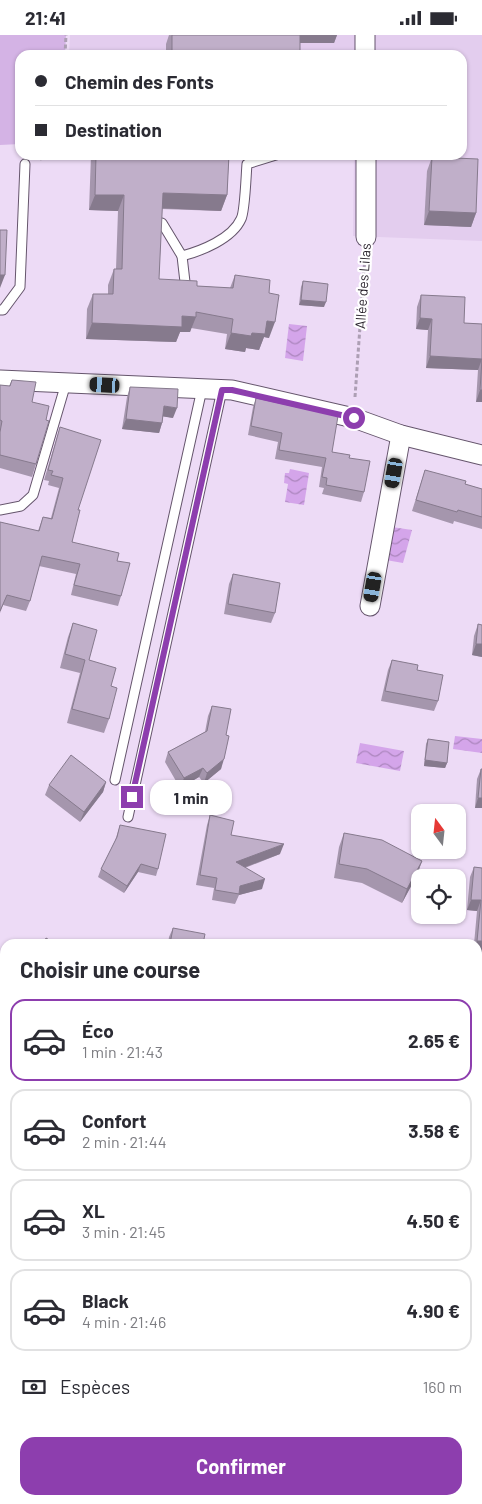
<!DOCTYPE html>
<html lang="fr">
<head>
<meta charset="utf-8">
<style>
  :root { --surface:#fff; --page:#f2f2f3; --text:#2b2b33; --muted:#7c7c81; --line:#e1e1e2; --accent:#8d3eae }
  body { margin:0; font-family:Barlow,sans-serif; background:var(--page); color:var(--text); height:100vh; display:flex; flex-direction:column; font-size:19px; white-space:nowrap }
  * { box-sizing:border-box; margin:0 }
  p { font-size:16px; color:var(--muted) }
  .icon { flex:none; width:28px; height:28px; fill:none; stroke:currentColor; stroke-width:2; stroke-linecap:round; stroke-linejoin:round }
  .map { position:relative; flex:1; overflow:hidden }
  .details { position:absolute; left:0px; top:904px; width:482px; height:566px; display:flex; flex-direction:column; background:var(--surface); border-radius:15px 15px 0 0; box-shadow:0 1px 4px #0004 }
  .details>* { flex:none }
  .hud { position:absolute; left:15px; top:15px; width:452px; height:110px; border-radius:15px; box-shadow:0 1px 4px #0004; display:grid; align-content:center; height:110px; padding:0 20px; background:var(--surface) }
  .needle { width:32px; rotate:345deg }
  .fabs { position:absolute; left:411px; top:769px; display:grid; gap:10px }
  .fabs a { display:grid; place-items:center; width:55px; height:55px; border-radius:10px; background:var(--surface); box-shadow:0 1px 4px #0004; font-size:25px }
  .end { position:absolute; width:22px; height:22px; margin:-11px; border:6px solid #8d3eae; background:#fff; box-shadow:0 0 0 2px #fff }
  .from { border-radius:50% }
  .bubble { position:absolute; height:35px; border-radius:15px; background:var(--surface); box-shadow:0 1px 4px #0004; font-size:16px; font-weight:700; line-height:35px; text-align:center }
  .car { position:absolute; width:15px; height:30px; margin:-15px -8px; border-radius:6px; box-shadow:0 0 4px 1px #0007; background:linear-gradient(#222 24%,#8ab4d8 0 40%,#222 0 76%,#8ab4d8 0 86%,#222 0) }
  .hud b { display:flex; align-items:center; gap:18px; height:48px; font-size:19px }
  .hud b+b { border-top:1px solid var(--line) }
  .hud i { width:12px; height:12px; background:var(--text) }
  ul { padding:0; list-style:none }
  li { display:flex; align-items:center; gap:15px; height:82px; margin:0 10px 8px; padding:0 10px; border:2px solid var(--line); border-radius:15px }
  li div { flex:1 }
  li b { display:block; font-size:19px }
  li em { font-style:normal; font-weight:700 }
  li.selected { border-color:var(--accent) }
  li>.icon { width:45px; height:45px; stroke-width:1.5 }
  h2 { padding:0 20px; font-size:22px; line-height:60px }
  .pay { display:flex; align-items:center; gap:12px; height:55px; padding:0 20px; font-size:19px }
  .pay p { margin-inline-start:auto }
  .cta { display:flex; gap:10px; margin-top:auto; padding:10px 20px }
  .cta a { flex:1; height:58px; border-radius:15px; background:var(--accent); color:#fff; font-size:20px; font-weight:700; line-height:58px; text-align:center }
  .status { display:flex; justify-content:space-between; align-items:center; height:35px; padding:0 25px; background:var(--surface); direction:ltr }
  .status svg { height:14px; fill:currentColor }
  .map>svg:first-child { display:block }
  .built { fill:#e3cdee }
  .park { fill:#d4b3e5 }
  .water { fill:url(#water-waves) }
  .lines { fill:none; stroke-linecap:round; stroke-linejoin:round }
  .lane-casing { stroke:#65556c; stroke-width:11 }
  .street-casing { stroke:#65556c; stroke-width:21 }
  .secondary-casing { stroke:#65556c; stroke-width:29 }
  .path { stroke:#ad9fb4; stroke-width:3; stroke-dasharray:4 2.5; stroke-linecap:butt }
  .lane { stroke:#fff; stroke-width:9 }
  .street { stroke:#fff; stroke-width:19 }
  .secondary { stroke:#fff; stroke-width:26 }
  .wall { fill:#a596ad }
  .shaded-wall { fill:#867a8d }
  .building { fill:#c0afc9; stroke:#867a8d }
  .route { stroke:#8d3eae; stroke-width:6 }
  .labels { text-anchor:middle; stroke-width:4.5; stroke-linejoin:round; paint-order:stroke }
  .street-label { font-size:14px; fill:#251e28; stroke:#fff }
</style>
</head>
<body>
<div class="status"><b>21:41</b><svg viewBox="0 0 49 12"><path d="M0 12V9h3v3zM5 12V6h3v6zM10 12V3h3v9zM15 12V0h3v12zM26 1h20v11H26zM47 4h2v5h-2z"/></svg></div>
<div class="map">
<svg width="482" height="1469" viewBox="0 0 482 1469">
  <defs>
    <pattern id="water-waves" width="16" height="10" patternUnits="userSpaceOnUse" patternTransform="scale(1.25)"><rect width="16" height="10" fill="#d4a5ea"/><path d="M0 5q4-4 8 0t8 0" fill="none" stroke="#ac86be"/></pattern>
  </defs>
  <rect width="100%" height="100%" fill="#eddbf6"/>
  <polygon class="built" points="70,0 482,0 482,206 353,201 354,120 462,120 462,20 69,20"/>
  <polygon class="park" points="0,0 66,0 65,20 20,20 20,109 0,110"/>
  <g class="water">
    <polygon points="289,289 307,291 303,326 285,323"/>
    <polygon points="290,434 309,438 304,470 285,467 288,449 284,448 285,438 289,438"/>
    <polygon points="392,492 412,495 403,528 386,525"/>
    <polygon points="455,701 482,704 482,718 453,714"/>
    <polygon points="360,708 404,716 400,736 356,728"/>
  </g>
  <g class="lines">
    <defs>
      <g id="lane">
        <polyline points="162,188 182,221"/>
        <path d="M185 247 182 221C201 216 232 204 241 184 245 177 246 140 247 129L276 120"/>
        <polyline points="0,275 3,275 20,252 25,129"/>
        <polyline points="0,475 21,471 33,460 66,348"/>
        <polyline points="115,745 202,354"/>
        <polyline points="128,782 222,355"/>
        <polyline points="124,1469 126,1465"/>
      </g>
      <g id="street">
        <polyline points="365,0 365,20"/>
        <polyline points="366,202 366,120"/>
        <polyline points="0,345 232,355 354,383 401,400 482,420"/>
        <polyline points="370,571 401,400"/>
        <polyline points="0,1218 5,1210"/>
        <polyline points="248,1469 250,1465"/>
      </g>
      <g id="secondary">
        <polyline points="0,1074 5,1077"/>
        <polyline points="478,1412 482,1415"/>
      </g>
    </defs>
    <use href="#lane" class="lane-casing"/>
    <use href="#street" class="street-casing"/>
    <use href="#secondary" class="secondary-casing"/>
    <g class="path">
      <polyline points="65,20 66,0"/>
      <polyline points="40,124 52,120"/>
      <polyline points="355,362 365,221"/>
    </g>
    <use href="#lane" class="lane"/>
    <use href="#street" class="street"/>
    <use href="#secondary" class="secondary"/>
  </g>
  <g class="wall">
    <polygon points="169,0 337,0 334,8 300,8 300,20 166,20 166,9"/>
    <polygon points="91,120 229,120 227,160 221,176 162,174 159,244 197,251 230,253 235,240 269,258 269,303 264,302 259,315 246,313 245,317 225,314 227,299 191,293 190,297 180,297 176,307 86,304 87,274 93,259 108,259 108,250 114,234 116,234 118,176 89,175"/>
    <polygon points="432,122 476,178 471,192 424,190 427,136"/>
    <polygon points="303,246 324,272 299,270 301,252"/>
    <polygon points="421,260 464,288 482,289 482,367 476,367 478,335 426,333 428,295 416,294 417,272"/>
    <polygon points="12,345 32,367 36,429 32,442 0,433 0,350 9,351"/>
    <polygon points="130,352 173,383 163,381 162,388 159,398 122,394 127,362"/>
    <polygon points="256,363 332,417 349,423 364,457 361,467 322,459 324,453 319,452 322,432 275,424 278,407 248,400 253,372"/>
    <polygon points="60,392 78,475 72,507 117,526 121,561 118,571 71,560 76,539 39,531 30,566 26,576 3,570 0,578 0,487 38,496 43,482 51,483 59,453 48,450 49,446 44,445"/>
    <polygon points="425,435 465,449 482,454 482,494 454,486 453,489 412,476"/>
    <polygon points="233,539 275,578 271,588 224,579 229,549"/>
    <polygon points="73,588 89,625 109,684 104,698 67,688 80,638 60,633 68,602"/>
    <polygon points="478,589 482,622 472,620 474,601"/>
    <polygon points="392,625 417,635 438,666 434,676 381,666 388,635"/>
    <polygon points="212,671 226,700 221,734 204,748 199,742 180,753 165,727 168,717 205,697 208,681"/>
    <polygon points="428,704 447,728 445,733 424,731 426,709"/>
    <polygon points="481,734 482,773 475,773 477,744"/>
    <polygon points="106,747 103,757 80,787 45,760 49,750"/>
    <polygon points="210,780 231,800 280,819 245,833 262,854 239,860 235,869 212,865 214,853 196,850 207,790"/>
    <polygon points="120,790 158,834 156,841 138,837 124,858 98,842 101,834 115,806"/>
    <polygon points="344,798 422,826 417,840 402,868 362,848 334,843 339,812"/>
    <polygon points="474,832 482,833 482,917 478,917 478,909 474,909 477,876 467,875 470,842"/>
    <polygon points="173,893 203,909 168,909 169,902"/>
    <polygon points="478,1257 482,1260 482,1310 479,1309 478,1312"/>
    <polygon points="0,1408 5,1410 4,1449 0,1447"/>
    <polygon points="176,1465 206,1465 204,1469 180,1469 175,1467"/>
    <polygon points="396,1465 473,1465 475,1469 405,1469"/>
  </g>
  <g class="shaded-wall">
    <polygon points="297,0 337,0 334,8 294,8"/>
    <polygon points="163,158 227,160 221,176 157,173"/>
    <polygon points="95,160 124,160 118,176 89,175"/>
    <polygon points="429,176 476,178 471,192 424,190"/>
    <polygon points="0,240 5,240 0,253"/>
    <polygon points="301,265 326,267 324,272 299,270"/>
    <polygon points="182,281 196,282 190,297 180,297 176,307 86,304 92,288"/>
    <polygon points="420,283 432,284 428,295 416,294"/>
    <polygon points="267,286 275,287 269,303 264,302 259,315 246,313 245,317 225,314 231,298 252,298"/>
    <polygon points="430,321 482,324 478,335 426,333"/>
    <polygon points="480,355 482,355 482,367 476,367"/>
    <polygon points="164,371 177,373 173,383 160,381"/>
    <polygon points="126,384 162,388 159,398 122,394"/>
    <polygon points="476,609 482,609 482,622 472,620"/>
    <polygon points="224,724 221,734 204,748 207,738"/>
    <polygon points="425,725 447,728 445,733 424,731"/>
    <polygon points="203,733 199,742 180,753 184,743"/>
    <polygon points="106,747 103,757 80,787 84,777"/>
    <polygon points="478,763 482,763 482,773 475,773"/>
    <polygon points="284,809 280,819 232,837 236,827"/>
    <polygon points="422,826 417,840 402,868 407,854"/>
    <polygon points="141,829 138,837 124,858 127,851"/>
    <polygon points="265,844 262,854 239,860 240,851"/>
    <polygon points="471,865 481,865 477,876 467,875"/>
    <polygon points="477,906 482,906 482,917 478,917 478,909 476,909"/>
    <polygon points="478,1098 482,1099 482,1109 478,1109"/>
    <polygon points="5,1138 5,1144 0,1152 0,1146"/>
    <polygon points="482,1301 479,1309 478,1312 478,1308"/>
  </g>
  <g class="building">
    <rect x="172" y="0" width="128" height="20"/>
    <polygon points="96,120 229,120 227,160 163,158 159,244 197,246 197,251 233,253 235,240 270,245 269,258 279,260 275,287 267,286 265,299 252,298 251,301 231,298 233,284 196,277 196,282 182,281 182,292 92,288 93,259 113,259 114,234 122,234 124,160 95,160"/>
    <polygon points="432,122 478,124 476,178 429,176"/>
    <polygon points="0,195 7,195 5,240 0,240"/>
    <polygon points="303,246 328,249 326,267 301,265"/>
    <polygon points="421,260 465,262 464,288 482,289 482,355 480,355 482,324 430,321 432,284 420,283"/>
    <polygon points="12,345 36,347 32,367 49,371 46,385 49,386 36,429 0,420 0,397 2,386 0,385 0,350 10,351"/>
    <polygon points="130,352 178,354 177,373 164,371 162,388 126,384"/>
    <polygon points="256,363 338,381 332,417 350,420 349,423 370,426 364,457 326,450 327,443 322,442 326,423 279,415 282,398 251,391"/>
    <polygon points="60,392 101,405 78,475 80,475 72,507 119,518 117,526 130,528 121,561 74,550 80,529 42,521 30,566 7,560 0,576 0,487 39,496 43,482 52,484 63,443 51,440 53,436 48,435"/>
    <polygon points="425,435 466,446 465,449 482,454 482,482 458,475 457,477 416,465"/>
    <polygon points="233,539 280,548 275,578 228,569"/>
    <polygon points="73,588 97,595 89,625 116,633 111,651 117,653 109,684 72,674 85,625 65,619"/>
    <polygon points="478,589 482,590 482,609 476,609"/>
    <polygon points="392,625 418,630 417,635 443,640 438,666 385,656"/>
    <polygon points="212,671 231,674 226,700 229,701 224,724 207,738 203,733 184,743 168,717 207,696"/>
    <polygon points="428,704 449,707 447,728 425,725"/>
    <polygon points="71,720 106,747 84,777 49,750"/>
    <polygon points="481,734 482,734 482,763 478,763"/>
    <polygon points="210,780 234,786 231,800 284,809 236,827 265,844 240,851 239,859 215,855 217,843 200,840"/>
    <polygon points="120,790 166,799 158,834 141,829 127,851 101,834 117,802"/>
    <polygon points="344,798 382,805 422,826 407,854 367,834 339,829"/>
    <polygon points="474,832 482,833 482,906 477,906 481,865 471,865"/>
    <polygon points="173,893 205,899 203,909 170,909"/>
    <polygon points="46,903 56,909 43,909"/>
    <polygon points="478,1043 482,1044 482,1099 478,1098"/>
    <polygon points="0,1103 5,1107 5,1138 0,1146"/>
    <polygon points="478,1257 482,1260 482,1301 478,1308"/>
    <polygon points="5,1260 5,1315 0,1326 0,1271"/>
    <polygon points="0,1408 5,1410 5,1438 0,1436"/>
    <polygon points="198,1465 205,1465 204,1468"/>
    <polygon points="432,1465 473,1465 476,1466 475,1469 432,1469 433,1466"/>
  </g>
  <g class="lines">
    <polyline class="route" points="132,762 222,355 232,355 354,383"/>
  </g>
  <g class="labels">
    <g class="street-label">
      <text transform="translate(363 251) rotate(-86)" y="5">Allée des Lilas</text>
    </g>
  </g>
</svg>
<div class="fabs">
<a><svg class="needle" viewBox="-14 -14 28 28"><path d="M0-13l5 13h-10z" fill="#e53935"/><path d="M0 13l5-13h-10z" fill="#7c7c81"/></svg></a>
<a><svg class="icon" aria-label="locate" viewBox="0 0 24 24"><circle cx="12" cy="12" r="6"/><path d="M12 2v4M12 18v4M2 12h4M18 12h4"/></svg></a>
</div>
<i class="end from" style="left:354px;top:383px"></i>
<i class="end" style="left:132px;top:762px"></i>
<div class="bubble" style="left:150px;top:745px;width:82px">1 min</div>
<i class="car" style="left:105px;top:350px;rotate:273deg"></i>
<i class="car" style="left:394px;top:438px;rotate:190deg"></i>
<i class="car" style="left:373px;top:552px;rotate:190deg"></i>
<div class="hud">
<b><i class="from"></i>Chemin des Fonts</b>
<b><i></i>Destination</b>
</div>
<section class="details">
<h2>Choisir une course</h2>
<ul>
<li class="selected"><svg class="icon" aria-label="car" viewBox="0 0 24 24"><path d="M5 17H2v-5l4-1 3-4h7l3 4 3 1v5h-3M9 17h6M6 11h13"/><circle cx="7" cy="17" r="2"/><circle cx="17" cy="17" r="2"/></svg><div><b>Éco</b><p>1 min · 21:43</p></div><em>2.65 €</em></li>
<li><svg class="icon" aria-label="car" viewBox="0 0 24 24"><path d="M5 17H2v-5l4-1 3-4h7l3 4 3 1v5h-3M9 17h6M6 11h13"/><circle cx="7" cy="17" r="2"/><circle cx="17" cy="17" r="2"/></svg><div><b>Confort</b><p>2 min · 21:44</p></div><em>3.58 €</em></li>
<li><svg class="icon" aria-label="car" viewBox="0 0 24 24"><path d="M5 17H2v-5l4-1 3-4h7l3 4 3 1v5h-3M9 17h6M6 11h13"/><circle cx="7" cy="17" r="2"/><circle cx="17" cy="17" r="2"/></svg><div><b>XL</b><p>3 min · 21:45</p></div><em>4.50 €</em></li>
<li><svg class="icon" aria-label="car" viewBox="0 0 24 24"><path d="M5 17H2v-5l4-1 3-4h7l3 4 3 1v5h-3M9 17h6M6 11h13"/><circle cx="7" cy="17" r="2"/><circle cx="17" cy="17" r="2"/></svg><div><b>Black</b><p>4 min · 21:46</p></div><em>4.90 €</em></li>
</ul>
<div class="pay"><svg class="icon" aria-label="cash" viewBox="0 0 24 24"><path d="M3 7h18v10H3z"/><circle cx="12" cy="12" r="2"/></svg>Espèces<p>160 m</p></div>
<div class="cta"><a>Confirmer</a></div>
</section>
</div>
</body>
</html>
